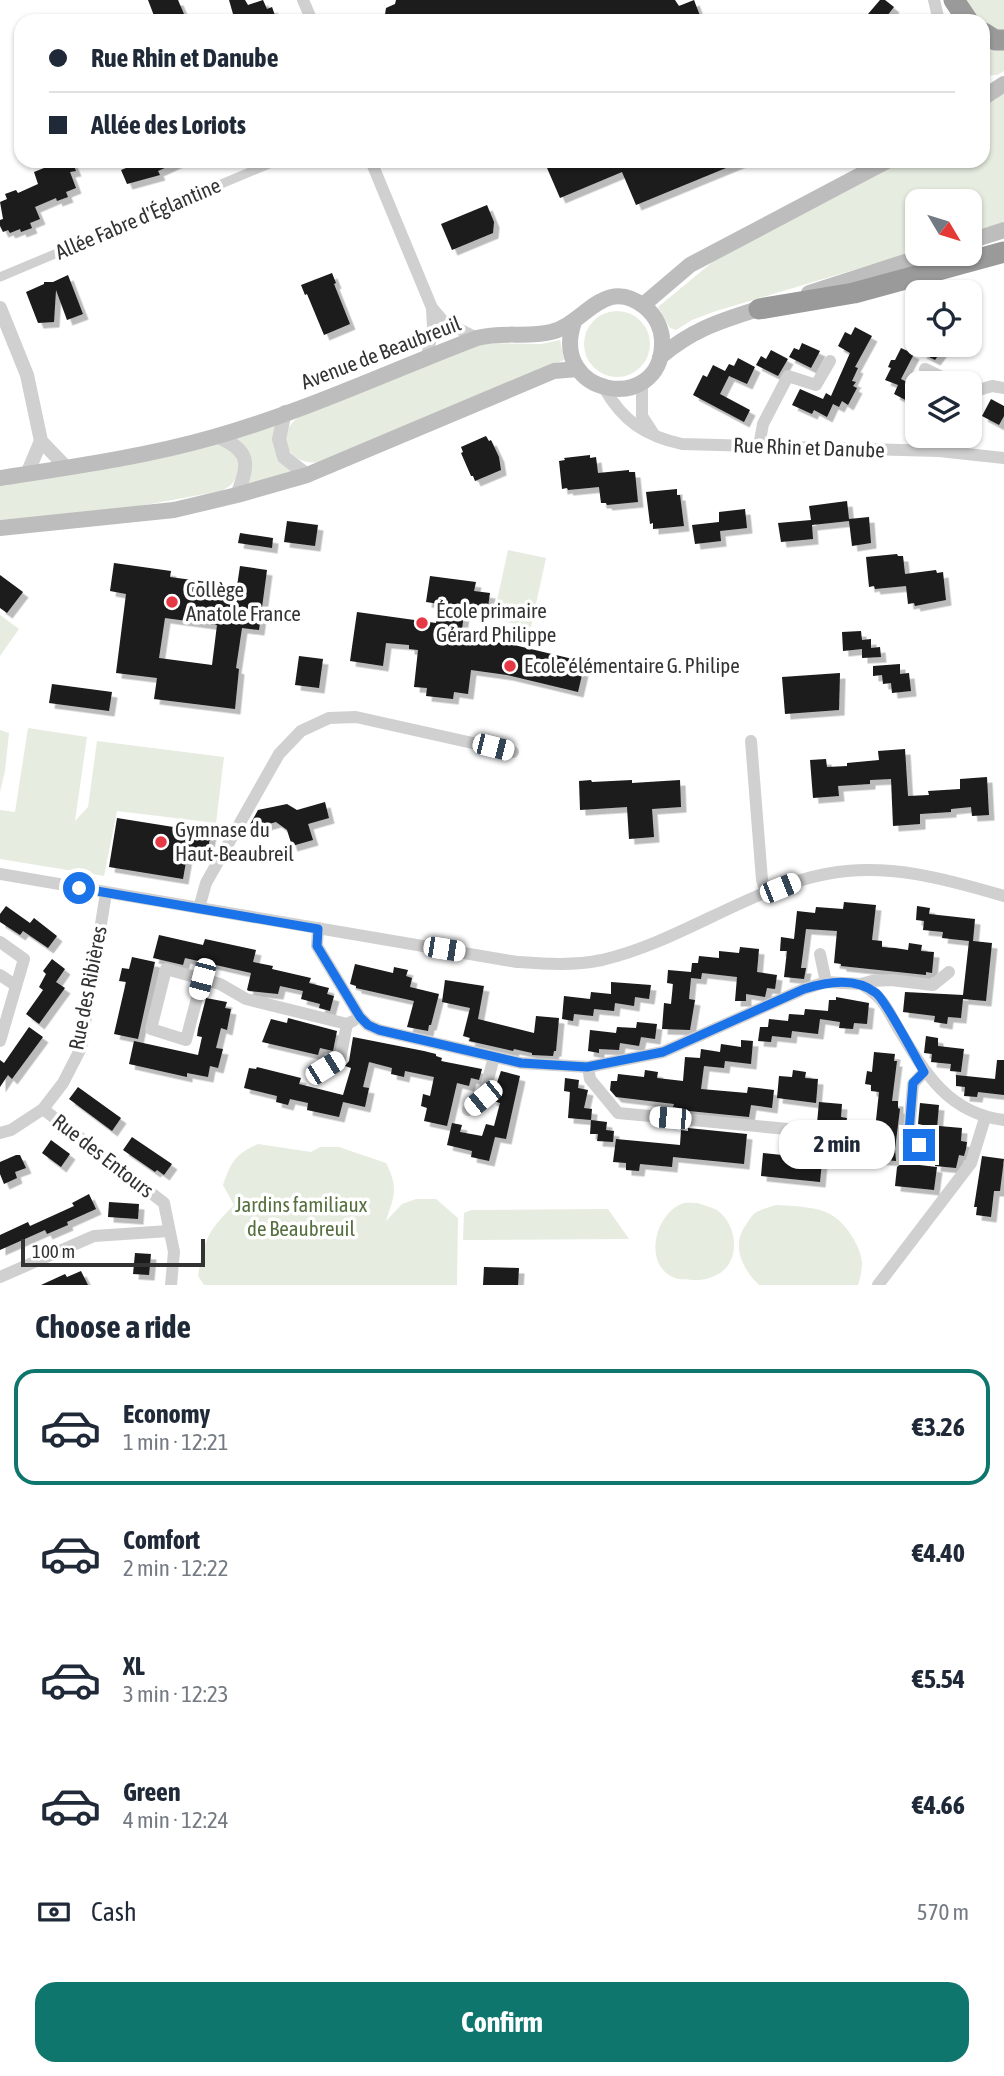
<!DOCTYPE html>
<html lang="en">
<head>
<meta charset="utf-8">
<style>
  :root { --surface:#fff; --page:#f6f6f7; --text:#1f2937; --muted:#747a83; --line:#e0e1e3; --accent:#0f766e }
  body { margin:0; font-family:"Asap Condensed",sans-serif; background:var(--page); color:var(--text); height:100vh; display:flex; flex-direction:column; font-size:26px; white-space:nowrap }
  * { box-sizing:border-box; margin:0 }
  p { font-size:23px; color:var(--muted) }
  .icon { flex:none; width:38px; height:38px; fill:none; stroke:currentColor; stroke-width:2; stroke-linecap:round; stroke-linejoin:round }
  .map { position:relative; height:1285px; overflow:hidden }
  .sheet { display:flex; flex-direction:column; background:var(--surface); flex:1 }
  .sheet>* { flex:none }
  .hud { position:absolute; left:14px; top:14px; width:976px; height:154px; border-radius:21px; box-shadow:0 2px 5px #0004; display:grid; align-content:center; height:154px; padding:0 35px; background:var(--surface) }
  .needle { width:46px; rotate:128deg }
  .buttons { position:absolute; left:905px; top:189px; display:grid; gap:14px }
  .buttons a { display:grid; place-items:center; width:77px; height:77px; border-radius:14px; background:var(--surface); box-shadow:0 2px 5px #0004; font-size:35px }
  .scale { position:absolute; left:21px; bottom:18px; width:184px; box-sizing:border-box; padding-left:7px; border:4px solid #333; border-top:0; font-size:19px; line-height:24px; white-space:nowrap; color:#333; -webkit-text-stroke:5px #fff; paint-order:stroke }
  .end { position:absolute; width:32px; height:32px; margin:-16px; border:9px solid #1a73e8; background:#fff; box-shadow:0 0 0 4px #fff }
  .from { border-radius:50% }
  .bubble { position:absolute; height:49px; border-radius:21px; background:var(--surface); box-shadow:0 2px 5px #0004; font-size:23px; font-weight:700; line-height:49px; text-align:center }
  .car { position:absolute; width:21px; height:42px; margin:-21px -10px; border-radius:9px; box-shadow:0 0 5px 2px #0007; background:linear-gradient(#fff 24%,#345 0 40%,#fff 0 76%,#345 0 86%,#fff 0) }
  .hud b { display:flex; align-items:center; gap:24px; height:66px; font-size:26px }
  .hud b+b { border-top:2px solid var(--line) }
  .hud i { width:18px; height:18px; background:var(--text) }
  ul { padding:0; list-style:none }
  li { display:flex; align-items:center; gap:21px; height:116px; margin:0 14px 10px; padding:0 21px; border:4px solid transparent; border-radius:21px }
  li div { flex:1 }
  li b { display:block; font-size:26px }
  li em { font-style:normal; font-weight:700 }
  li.on { border-color:var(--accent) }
  li>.icon { width:63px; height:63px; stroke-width:1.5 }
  h2 { padding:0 35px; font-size:32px; line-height:84px }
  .pay { display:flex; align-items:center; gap:18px; height:77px; padding:0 35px; font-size:26px }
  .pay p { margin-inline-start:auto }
  .action { display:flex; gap:14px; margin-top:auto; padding:14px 35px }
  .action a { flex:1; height:80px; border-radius:21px; background:var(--accent); color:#fff; font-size:28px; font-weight:700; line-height:80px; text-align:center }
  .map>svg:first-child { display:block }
  .green { fill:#e6ecdf }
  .building { fill:#1a1a1a; fill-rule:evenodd; filter:url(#shadow) }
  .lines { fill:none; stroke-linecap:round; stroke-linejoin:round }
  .pedestrian { stroke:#d0d0d0; stroke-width:9 }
  .minor { stroke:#d0d0d0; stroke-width:12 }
  .tertiary { stroke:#d0d0d0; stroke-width:14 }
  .secondary { stroke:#bdbdbd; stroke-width:16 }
  .motorway { stroke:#9a9a9a; stroke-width:21 }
  .route { stroke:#1a73e8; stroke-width:9 }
  .poi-dot { fill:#e63946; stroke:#fff; stroke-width:2.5 }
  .labels { text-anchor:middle; stroke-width:7; stroke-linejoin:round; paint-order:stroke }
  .street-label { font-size:21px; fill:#333; stroke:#fff }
  .poi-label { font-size:21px; fill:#333; stroke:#fff; text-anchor:start }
  .park-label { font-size:21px; fill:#56703f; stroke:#fff }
</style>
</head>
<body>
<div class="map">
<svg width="1004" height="1285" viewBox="0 0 1004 1285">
  <defs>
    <filter id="shadow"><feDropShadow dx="5.5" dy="5.5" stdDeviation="0" flood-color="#0004"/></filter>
  </defs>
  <rect width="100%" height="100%" fill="#fff"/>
  <g class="green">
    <polygon points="967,0 1004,0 1004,35 984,26 984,21 977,21"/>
    <polygon points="984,43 1004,48 1004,71 997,75 984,76"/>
    <polygon points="1004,92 1004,222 970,234 970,201 917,201 917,251 716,311 692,320 676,330 670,328 658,307 715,260 855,187 900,161 984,161 984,106"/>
    <circle cx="617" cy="344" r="33"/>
    <path d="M560 340 564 360 321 462C290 467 271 436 301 415L454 354 487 343 541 344Z"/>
    <polygon points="277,424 295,472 245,486 231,437"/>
    <path d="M219 444 230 448 241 461C237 477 236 484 221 491L123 509 0 520V484Z"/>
    <polygon points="508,550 546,558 531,627 493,619"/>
    <polygon points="0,615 19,629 0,656"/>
    <polygon points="28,728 87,737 75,821 88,807 97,741 224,757 216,823 117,811 104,876 0,859 0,810 15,812"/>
    <polygon points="0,730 9,733 5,771 0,792"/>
    <path d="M258 1144 311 1152 320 1147H339L386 1163C399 1188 394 1196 386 1221L402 1204 416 1199H436L458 1218 457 1285H204L198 1276C204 1239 208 1231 234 1205L223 1185C231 1162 235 1154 258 1144Z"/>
    <path d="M697 1203C704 1205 711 1207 717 1210 735 1223 740 1251 726 1268 717 1277 704 1281 692 1280 687 1279 680 1280 675 1278 643 1266 654 1216 681 1204 685 1202 693 1203 697 1203Z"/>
    <path d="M776 1205C793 1206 814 1206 830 1214 845 1222 861 1246 862 1263 862 1270 860 1279 858 1285H759C743 1270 731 1246 745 1226 748 1222 751 1216 755 1213 761 1209 770 1207 776 1205Z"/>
    <polygon points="608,1209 629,1239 463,1240 464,1213 471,1210"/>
  </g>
  <g class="building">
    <polygon points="148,0 178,0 187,21 156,21"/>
    <polygon points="229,0 245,0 248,5 263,0 267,9 272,7 276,18 273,19 274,21 235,21"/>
    <polygon points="396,0 675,0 679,6 694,0 702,21 384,21 386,8 395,4"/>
    <polygon points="880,0 885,0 894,7 883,21 862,21"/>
    <polygon points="41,161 72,161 76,171 70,172 76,188 66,192 68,197 57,201 56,198 35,207 40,219 30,223 32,228 21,232 20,229 10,233 8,230 3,232 0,226 0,220 3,219 0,202 7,199 5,194 16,190 18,193 38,184 34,172 44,168"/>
    <polygon points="129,161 180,161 158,171 160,175 127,184 121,170 131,166"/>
    <polygon points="544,161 743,161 636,205 622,172 560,198"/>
    <polygon points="487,205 494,222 493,233 452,250 441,224"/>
    <polygon points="332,273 336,283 334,284 350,324 324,335 307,294 305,295 301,285"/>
    <polygon points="68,275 83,314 67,320 56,290 54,322 38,323 26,292 44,284 44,282 53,282"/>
    <polygon points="855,327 872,336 855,367 858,368 852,381 856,382 853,386 857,388 848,405 842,401 839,407 833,404 827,417 814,410 812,414 792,405 800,389 823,399 826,393 831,396 850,353 838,346 845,332 851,335"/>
    <polygon points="802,343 820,351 811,368 789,357 794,348 799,350"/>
    <polygon points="925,345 946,345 935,360 921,353"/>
    <polygon points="901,348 914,354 901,379 917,387 917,406 894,394 898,385 885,380 891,368 888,367 891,360 895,360"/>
    <polygon points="771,350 788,359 778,376 756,365 761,356 766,359"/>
    <polygon points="738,358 755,367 747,384 729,376 720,394 750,410 744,422 693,395 703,375 707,377 713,365 725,371 729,364 734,366"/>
    <polygon points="991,399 1004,406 1004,416 999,425 982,416"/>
    <polygon points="486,436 489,441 491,440 499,457 501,470 475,481 473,476 471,476 461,453 463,452 461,447"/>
    <polygon points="590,455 590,458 596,457 598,473 629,470 629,472 635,472 638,502 607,505 606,503 601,503 599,487 568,490 567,488 562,489 559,461 565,460 564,458"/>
    <polygon points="677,489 677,495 680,495 684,526 653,529 653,523 650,524 646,492"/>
    <polygon points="847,501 849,519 869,517 871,543 852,546 849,521 812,525 813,539 781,542 778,523 811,520 809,506"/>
    <polygon points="745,509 747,528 720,531 721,541 695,544 692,525 719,522 719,512"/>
    <polygon points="287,521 318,525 315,546 284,542"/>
    <polygon points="240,533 273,538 272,548 238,543"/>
    <polygon points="897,554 898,556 903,556 905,574 936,570 937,573 943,572 946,600 915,606 914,603 908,604 906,586 875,589 874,586 869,587 866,557"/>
    <path d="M114 563 171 571 170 577 237 586 240 566 267 570 259 630 242 628 236 668 239 669 235 709 154 699 157 678 116 673 126 594 110 591ZM165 618 217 625 212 665 159 658Z"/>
    <polygon points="0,575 23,592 7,613 0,608"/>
    <polygon points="430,576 476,582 474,591 490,593 488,607 465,604 461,638 510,644 585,662 578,692 507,675 471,670 468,694 454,692 453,699 426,696 427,688 414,687 418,650 409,649 409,645 386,643 383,666 350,661 357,612 436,623 439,604 426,602"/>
    <polygon points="861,631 862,640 871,639 871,648 880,647 881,657 862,658 862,649 843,651 842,632"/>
    <polygon points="299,656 323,659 319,688 295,685"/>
    <polygon points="900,664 900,674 909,673 911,691 892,693 891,683 883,684 882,675 873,676 873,666"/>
    <polygon points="840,673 839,710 785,714 782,677"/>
    <polygon points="52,684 112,692 109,711 49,703"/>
    <polygon points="905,749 908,796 929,795 928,791 960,789 960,779 987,777 989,815 972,816 971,807 951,809 951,812 920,814 920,824 893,826 891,779 870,780 870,784 838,786 839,796 813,798 810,760 826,759 827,767 847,766 847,763 879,760 878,751"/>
    <polygon points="591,780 592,782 632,780 632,783 680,780 681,807 652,809 654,837 629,839 627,807 580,810 579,781"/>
    <polygon points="325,802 329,818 308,824 313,840 292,846 287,830 276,822 247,830 258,810 287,804 297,810"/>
    <polygon points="117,818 211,833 207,853 198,851 197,857 187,856 183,879 109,867"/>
    <polygon points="844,902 876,905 872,940 882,941 882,947 895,948 908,950 909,943 922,945 921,951 934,952 932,973 926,972 926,975 841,966 841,964 834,963 837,931 806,929 801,968 806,968 804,979 784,977 787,951 780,951 781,937 794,939 797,911 815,913 816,907 843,909"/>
    <polygon points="6,906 30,923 34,918 57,936 48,948 23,931 20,935 0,922 0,914"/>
    <polygon points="917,906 930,908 929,914 975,919 973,941 992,943 986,1001 963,999 961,1018 948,1017 947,1024 934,1022 935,1016 903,1012 905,992 963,995 969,941 942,938 943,932 923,930 924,921 916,920"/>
    <polygon points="159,935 203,945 205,939 256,950 253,962 273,966 272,969 311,978 309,983 329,988 327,994 334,996 330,1011 319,1008 320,1004 301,999 303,991 280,986 278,994 249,991 247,990 251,973 185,958 183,965 153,958"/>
    <polygon points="740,947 759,949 757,972 777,975 775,989 767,988 765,997 746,994 746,1001 735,1001 737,977 702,973 701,979 691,978 689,999 695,1000 690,1030 662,1029 664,1003 671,1004 673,984 667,983 668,970 691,972 692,963 698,963 699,956 719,958 719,951 739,953"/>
    <polygon points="132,957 155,962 138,1039 114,1034 126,982 119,981 122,968 129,969"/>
    <polygon points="52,959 65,969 56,982 65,988 39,1024 26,1014 43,990 39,987 46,974 43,971"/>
    <polygon points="355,964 393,973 394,967 408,970 406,976 412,978 410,987 439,994 431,1025 429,1025 428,1031 407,1027 414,1001 356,988 356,986 350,984"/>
    <polygon points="445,980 484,986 478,1019 534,1033 536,1016 559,1018 556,1051 554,1051 553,1056 532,1055 532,1053 514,1049 513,1051 469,1041 470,1038 463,1036 470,1008 442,1002"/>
    <polygon points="611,982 651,985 649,999 635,997 634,1006 615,1003 614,1011 594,1009 593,1016 574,1014 573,1021 562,1019 564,996 590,999 591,992 611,994"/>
    <polygon points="836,997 869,1003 867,1024 854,1023 853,1029 839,1028 840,1022 820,1019 818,1034 792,1031 791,1038 772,1036 771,1042 758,1041 760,1027 768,1027 769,1019 788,1021 789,1014 804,1015 805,1009 828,1011 829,1000 836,1000"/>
    <polygon points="206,998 227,1002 225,1008 231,1009 227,1030 221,1028 216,1048 223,1049 218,1068 210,1066 208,1077 187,1073 187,1077 129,1064 134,1041 198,1055 202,1037 197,1036 198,1029"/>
    <polygon points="288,1018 337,1031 333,1051 320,1048 318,1055 262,1042 271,1019 287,1023"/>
    <polygon points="637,1022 657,1024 655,1039 641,1037 639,1046 620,1043 619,1050 599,1049 599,1053 588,1051 590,1030 616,1033 617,1027 636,1028"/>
    <polygon points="29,1027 43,1037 12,1079 8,1075 0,1087 0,1060 4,1063"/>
    <polygon points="926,1036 938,1038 938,1046 964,1049 961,1072 950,1071 951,1064 931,1062 932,1054 924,1053"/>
    <polygon points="353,1037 424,1051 436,1054 436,1056 442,1058 441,1061 482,1069 479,1080 471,1078 469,1086 457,1083 447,1126 424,1121 427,1108 421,1106 423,1094 430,1096 434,1077 405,1071 404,1077 391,1074 392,1068 369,1062 363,1087 369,1088 365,1107 343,1102 339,1117 307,1110 308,1103 290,1099 288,1105 276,1102 277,1096 244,1088 249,1068 256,1069 257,1067 301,1078 299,1084 343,1095 351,1068 345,1066 349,1061"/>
    <polygon points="741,1040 753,1041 751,1064 725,1061 724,1068 704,1066 701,1089 747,1093 748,1087 774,1090 772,1108 751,1105 749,1117 679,1110 679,1108 673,1107 674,1104 616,1097 610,1090 611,1081 617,1081 618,1074 644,1077 645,1070 658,1072 657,1078 683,1081 685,1057 700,1058 701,1049 720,1052 721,1044 741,1047"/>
    <polygon points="874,1052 895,1054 894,1061 897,1061 892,1101 898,1101 898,1108 900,1109 895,1149 896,1161 866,1158 868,1138 874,1139 879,1092 871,1091 871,1085 865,1084 867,1071 872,1072"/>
    <polygon points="997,1060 1004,1060 1004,1095 978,1092 977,1097 964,1096 965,1087 956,1086 956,1075 995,1079"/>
    <polygon points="793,1070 806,1072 805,1078 818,1079 816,1103 777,1098 779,1076 792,1077"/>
    <polygon points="501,1071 520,1076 506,1139 495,1137 489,1161 471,1157 472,1151 447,1145 452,1123 462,1125 460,1132 482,1136 486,1124 494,1126 500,1103 491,1100"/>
    <polygon points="565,1078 579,1080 578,1088 588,1090 584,1108 592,1109 591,1120 568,1118 570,1092 564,1091"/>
    <polygon points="78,1087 121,1118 112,1131 69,1099"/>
    <polygon points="819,1102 842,1104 841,1117 847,1118 846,1124 845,1131 839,1130 837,1150 844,1151 842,1163 822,1161 820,1182 761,1176 763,1153 820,1159 821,1135 816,1134"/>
    <polygon points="920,1103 939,1105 937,1128 918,1124"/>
    <polygon points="591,1120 607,1122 606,1130 614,1131 613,1142 597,1141 598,1134 590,1134"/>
    <polygon points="939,1126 962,1128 961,1141 967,1142 966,1149 964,1156 959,1155 956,1168 935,1166"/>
    <polygon points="688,1128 747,1134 744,1164 673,1157 672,1167 640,1164 639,1171 626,1170 626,1163 613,1162 616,1139 680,1145 681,1130 688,1131"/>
    <polygon points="132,1137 172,1164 164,1175 157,1170 155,1172 123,1150"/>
    <polygon points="51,1140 70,1154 61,1167 42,1153"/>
    <polygon points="16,1155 20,1155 26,1168 15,1172 17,1178 4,1184 0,1174 0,1162"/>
    <polygon points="982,1156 1004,1159 1000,1191 994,1191 991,1217 976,1215 977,1207 974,1207"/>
    <polygon points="902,1163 937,1167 934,1190 895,1186 897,1167"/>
    <polygon points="89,1194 96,1209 67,1222 68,1225 47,1234 45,1230 0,1250 0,1235 28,1222 30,1226 74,1206 72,1203"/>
    <polygon points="109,1202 139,1204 138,1219 108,1217"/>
    <polygon points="135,1253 151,1254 149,1275 133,1274"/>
    <polygon points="484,1267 519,1268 518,1285 483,1285"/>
    <polygon points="81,1271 88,1285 41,1285 65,1274 67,1277"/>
  </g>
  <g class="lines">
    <polyline class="pedestrian" points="0,277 276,161"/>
    <g class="minor">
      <polyline points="303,0 312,21"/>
      <polyline points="934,0 939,21"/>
      <polyline points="371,161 432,308 443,321 477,338"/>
      <polyline points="427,357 433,327 432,309"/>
      <polyline points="925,369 954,383"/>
      <polyline points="642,382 642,416 653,433"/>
      <path d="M604 388C623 421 645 436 682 444L939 451 1004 458"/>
      <polyline points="970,405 972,392 992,386 1004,388"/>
      <polyline points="759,446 763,424 788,376 816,385 830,361"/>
      <polyline points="960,453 964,436"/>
      <polyline points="751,741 762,880 767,894"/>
      <path d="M0 874 517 962C546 964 573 966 602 960 680 942 747 889 826 874 887 862 946 879 1004 896"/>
      <polyline points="199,908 206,883 279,754 301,731 329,718 356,717 513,752"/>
      <polyline points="318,928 317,946 360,1017 368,1025 379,1030 521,1063 588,1067 663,1052 804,989 826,982 861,984 872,981 891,980 933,985 949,972"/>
      <polyline points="0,942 24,959 0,1041"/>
      <polyline points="820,954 826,982"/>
      <polyline points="0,975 15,985"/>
      <polyline points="202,979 186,1040 151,1029 166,969 220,984 246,999 347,1024"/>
      <path d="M861 984C883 997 886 1007 898 1028 925 1073 948 1113 1004 1120"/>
      <polyline points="588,1067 590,1079 618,1113 798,1130"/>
      <polyline points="325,1068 340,1059 347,1024 353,1021"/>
      <polyline points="43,1109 164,1203 174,1252 171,1285"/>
      <polyline points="468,1110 483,1098 494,1057"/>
      <polyline points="0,1133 11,1130 43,1109 63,1083 81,1048 106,893"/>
      <polyline points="919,1145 909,1132 913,1084 924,1072"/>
      <polyline points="0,1277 94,1236 169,1231"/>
      <polyline points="878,1285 971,1163 985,1118"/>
    </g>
    <g class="tertiary">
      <polyline points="0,308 27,375 41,441 67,468"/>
      <polyline points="285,412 279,439 284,457 307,475"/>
      <path d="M216 436C252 451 249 464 237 495"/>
      <polyline points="27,474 41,441"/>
    </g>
    <g class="secondary">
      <polyline points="984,97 1004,84"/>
      <polyline points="970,241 1004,230"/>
      <polyline points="809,293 930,254"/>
      <polyline points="643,305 690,265 887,161"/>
      <path d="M660 357C695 327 724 320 767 306"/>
      <path d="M0 478C72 467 144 457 214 437 303 412 390 371 477 338 501 331 527 338 551 332 585 324 604 275 645 307 656 316 663 330 662 344 661 415 548 397 574 322"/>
      <polyline points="0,528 174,510 237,495 307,475 554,371 578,369"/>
    </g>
    <g class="motorway">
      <polyline points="954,0 968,21"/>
      <polyline points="984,33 995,40 1004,40"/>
      <polyline points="759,309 854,293 1004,252"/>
    </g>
  </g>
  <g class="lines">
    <path class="route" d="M79 888 318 929 317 946 360 1017 368 1025 379 1030 521 1063 587 1067 663 1052 804 989C826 982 856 977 876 993 887 1002 915 1057 924 1072L913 1083 909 1132 919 1145"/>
  </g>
  <g class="poi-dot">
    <circle cx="172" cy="602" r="7"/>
    <circle cx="422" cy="623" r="7"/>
    <circle cx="510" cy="666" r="7"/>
    <circle cx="161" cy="842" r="7"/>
  </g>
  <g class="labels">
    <g class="street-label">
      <text transform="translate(138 219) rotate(-23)" y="7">Allée Fabre d'Églantine</text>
      <text transform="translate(381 353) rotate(-21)" y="7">Avenue de Beaubreuil</text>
      <text transform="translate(809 448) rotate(2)" y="7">Rue Rhin et Danube</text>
      <text transform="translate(88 988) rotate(-79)" y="7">Rue des Ribières</text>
      <text transform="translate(103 1156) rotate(38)" y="7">Rue des Entours</text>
    </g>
    <g class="poi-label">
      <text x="186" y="597">Collège<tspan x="186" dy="24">Anatole France</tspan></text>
      <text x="436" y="618">École primaire<tspan x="436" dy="24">Gérard Philippe</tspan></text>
      <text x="524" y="673">Ecole élémentaire G. Philipe</text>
      <text x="175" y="837">Gymnase du<tspan x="175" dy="24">Haut-Beaubreil</tspan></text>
    </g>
    <g class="park-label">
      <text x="301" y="1212">Jardins familiaux<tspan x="301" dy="24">de Beaubreuil</tspan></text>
    </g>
  </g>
</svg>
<div class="buttons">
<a><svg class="needle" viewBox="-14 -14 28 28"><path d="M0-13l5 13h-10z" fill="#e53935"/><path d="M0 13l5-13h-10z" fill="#747a83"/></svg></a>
<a><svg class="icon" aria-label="locate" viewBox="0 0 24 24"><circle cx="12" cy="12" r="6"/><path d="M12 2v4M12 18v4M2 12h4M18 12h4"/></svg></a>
<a><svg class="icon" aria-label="layers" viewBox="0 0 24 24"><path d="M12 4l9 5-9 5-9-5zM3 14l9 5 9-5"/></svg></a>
</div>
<div class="scale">100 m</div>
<i class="end from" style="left:79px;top:888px"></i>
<i class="end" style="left:919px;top:1145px"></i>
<div class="bubble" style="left:779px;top:1120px;width:116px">2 min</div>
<i class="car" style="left:493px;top:747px;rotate:104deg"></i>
<i class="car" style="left:780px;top:888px;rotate:68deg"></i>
<i class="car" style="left:444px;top:949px;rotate:99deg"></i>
<i class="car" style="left:202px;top:979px;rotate:195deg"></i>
<i class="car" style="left:325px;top:1068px;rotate:58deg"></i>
<i class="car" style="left:483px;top:1098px;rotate:231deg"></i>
<i class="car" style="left:670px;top:1118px;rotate:275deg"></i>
<div class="hud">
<b><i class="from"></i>Rue Rhin et Danube</b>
<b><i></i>Allée des Loriots</b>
</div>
</div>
<section class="sheet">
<h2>Choose a ride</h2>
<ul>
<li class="on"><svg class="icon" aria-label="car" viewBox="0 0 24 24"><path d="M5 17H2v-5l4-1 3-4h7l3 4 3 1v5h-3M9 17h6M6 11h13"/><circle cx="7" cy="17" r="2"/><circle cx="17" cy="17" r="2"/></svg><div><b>Economy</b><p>1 min · 12:21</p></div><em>€3.26</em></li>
<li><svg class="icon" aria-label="car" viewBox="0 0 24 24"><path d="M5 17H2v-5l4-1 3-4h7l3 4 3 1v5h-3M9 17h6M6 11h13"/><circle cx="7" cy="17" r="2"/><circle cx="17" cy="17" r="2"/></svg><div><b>Comfort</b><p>2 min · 12:22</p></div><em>€4.40</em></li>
<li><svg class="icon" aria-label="car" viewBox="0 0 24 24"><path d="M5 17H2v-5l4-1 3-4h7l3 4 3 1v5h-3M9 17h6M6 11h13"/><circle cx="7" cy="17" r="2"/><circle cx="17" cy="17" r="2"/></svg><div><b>XL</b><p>3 min · 12:23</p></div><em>€5.54</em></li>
<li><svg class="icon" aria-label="car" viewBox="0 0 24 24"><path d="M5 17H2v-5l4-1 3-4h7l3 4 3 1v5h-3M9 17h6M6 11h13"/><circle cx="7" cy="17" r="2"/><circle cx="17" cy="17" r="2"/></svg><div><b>Green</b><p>4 min · 12:24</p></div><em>€4.66</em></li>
</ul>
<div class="pay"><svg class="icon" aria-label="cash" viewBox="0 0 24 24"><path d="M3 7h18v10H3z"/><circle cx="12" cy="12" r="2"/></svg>Cash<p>570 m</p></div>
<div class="action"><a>Confirm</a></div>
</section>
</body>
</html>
